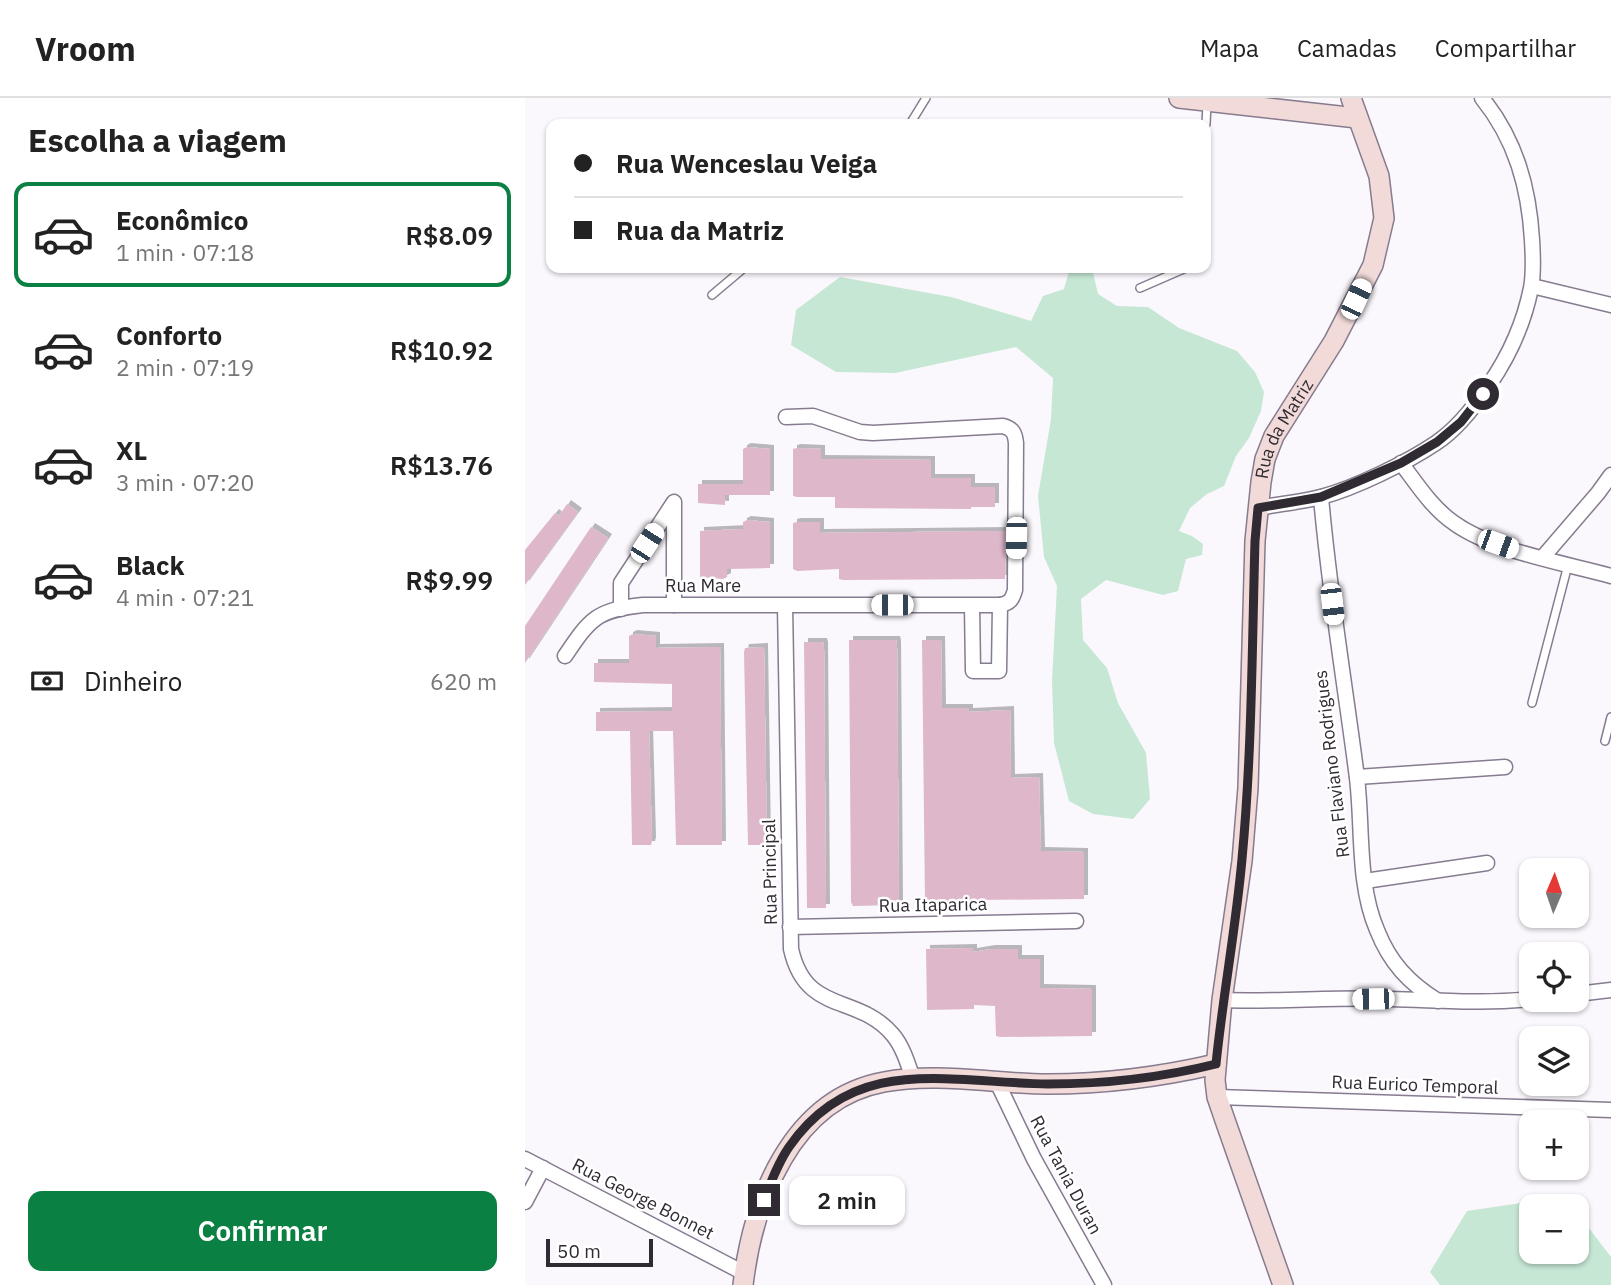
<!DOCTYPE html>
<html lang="pt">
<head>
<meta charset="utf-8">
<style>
  :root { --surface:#fff; --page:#f6f6f6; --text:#222; --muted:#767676; --line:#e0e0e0; --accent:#0b8043 }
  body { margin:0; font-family:"IBM Plex Sans",sans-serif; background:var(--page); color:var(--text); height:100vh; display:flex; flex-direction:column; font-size:26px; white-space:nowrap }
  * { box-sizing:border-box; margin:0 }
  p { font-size:23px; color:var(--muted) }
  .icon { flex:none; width:38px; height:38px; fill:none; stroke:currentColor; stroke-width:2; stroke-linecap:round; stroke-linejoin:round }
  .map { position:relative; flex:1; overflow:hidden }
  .drawer { display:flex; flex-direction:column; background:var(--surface); width:525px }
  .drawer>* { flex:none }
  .hud { position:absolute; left:21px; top:21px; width:665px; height:154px; border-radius:14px; box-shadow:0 2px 5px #0004; display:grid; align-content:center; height:154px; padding:0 28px; background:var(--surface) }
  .needle { width:46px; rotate:2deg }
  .fabs { position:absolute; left:994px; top:760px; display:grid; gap:14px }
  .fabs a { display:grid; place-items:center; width:70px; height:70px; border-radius:14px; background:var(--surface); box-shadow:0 2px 5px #0004; font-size:35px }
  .scale { position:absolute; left:21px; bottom:18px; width:107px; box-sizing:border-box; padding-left:7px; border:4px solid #302b33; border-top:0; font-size:19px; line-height:24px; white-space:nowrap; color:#302b33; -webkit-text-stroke:5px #fff; paint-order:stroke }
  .end { position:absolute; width:32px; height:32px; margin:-16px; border:9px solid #302b33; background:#fff; box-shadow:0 0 0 4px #fff }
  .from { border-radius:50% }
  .bubble { position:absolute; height:49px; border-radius:14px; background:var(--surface); box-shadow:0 2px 5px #0004; font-size:23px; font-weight:600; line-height:49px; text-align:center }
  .car { position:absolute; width:21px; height:42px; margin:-21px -10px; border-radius:9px; box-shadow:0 0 5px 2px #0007; background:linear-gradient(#fff 24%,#345 0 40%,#fff 0 76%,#345 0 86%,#fff 0) }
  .hud b { display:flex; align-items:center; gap:24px; height:66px; font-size:26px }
  .hud b+b { border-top:2px solid var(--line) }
  .hud i { width:18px; height:18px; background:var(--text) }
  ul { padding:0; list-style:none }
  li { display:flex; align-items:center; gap:21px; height:105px; margin:0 14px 10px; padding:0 14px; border:4px solid transparent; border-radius:14px }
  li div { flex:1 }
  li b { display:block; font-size:26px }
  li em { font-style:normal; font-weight:600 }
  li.on { border-color:var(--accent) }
  li>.icon { width:63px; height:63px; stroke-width:1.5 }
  h2 { padding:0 28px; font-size:32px; line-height:84px }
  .pay { display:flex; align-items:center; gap:18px; height:77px; padding:0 28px; font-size:26px }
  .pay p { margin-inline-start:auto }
  .button { display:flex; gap:14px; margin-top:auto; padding:14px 28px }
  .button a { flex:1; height:80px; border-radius:14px; background:var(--accent); color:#fff; font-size:28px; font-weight:600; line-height:80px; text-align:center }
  header { display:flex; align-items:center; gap:42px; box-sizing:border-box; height:98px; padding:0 35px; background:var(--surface); border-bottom:2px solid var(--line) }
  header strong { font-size:33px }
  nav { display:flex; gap:38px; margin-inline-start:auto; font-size:24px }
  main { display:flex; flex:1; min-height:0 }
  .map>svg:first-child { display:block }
  .green { fill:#c6e7d4 }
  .building { fill:#deb7cb; filter:url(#shadow) }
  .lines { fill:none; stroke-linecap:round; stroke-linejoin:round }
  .lane-casing { stroke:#867b8f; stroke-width:10 }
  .street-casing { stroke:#867b8f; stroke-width:17 }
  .secondary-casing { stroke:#867b8f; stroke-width:22 }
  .lane { stroke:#fff; stroke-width:7 }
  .street { stroke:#fff; stroke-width:14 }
  .secondary { stroke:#f1dad8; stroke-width:19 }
  .route { stroke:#302b33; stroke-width:9 }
  .labels { text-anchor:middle; stroke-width:5; stroke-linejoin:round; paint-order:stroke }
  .street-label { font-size:18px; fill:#302b33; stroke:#fff }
</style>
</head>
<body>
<header>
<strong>Vroom</strong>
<nav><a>Mapa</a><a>Camadas</a><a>Compartilhar</a></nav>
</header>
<main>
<section class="drawer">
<h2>Escolha a viagem</h2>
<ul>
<li class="on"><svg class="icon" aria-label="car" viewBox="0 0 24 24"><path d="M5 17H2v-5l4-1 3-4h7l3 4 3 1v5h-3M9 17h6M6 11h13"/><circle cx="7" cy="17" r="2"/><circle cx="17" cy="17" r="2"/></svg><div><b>Econômico</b><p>1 min · 07:18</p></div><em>R$8.09</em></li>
<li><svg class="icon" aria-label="car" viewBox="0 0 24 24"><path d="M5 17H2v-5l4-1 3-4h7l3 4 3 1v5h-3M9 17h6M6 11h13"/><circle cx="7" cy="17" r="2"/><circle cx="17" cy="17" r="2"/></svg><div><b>Conforto</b><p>2 min · 07:19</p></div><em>R$10.92</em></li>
<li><svg class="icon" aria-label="car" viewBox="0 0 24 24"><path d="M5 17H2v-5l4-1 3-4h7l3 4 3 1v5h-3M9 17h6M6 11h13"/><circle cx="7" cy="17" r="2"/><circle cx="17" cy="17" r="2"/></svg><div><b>XL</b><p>3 min · 07:20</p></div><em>R$13.76</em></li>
<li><svg class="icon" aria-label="car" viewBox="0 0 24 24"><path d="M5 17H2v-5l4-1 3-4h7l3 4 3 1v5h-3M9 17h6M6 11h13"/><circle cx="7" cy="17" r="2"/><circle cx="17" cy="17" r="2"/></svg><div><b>Black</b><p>4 min · 07:21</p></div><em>R$9.99</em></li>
</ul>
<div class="pay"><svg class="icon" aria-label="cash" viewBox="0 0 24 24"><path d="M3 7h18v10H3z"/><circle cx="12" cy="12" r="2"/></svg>Dinheiro<p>620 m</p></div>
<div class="button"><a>Confirmar</a></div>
</section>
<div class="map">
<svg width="1086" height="1187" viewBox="0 0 1086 1187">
  <defs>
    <filter id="shadow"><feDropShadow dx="4" dy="-4" stdDeviation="0" flood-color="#0004"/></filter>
  </defs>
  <rect width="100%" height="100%" fill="#fbf8fd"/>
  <g class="green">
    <polygon points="545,170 567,170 573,196 592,208 623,209 654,230 712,253 730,274 739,294 736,313 724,340 711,358 699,388 682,396 665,410 654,433 667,438 678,446 677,457 661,461 653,493 638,497 581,482 556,501 558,542 582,570 593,605 621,655 625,701 608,721 568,716 544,703 529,645 527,582 532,488 519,459 513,398 526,321 528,280 491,249 370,275 311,274 266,247 271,212 315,179 426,199 506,223 518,198 539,191"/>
    <polygon points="1002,1104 1014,1108 1006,1108 1006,1153 1052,1153 1052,1119 1057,1121 1086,1159 1086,1187 915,1187 905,1174 942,1113"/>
  </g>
  <g class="building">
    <polygon points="222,349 245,351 245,397 200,397 200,407 173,405 173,386 218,386 218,351"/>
    <polygon points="272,350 296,351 296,361 406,362 406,380 446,380 446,389 470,389 470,409 446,409 446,411 310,410 310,399 272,399 268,398 268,351"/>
    <polygon points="42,406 53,414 0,487 0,452 30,415 34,418"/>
    <polygon points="222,422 245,424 245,470 202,471 202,479 198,481 175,479 175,433 218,431 218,424"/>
    <polygon points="272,424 295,424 295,435 479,433 481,434 480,481 318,482 314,481 314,471 272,473 268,471 268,425"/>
    <polygon points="66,429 83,440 0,565 0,528"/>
    <polygon points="108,536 131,538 131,550 195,549 197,747 151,747 148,633 124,633 127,743 126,747 107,747 105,633 71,633 71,614 147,613 147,586 69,584 69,565 104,565 104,538"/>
    <polygon points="324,542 371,542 372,546 374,807 328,808 326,804"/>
    <polygon points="397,542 416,542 417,610 444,610 444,614 485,612 486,680 514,679 516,753 559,754 559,801 448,802 447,807 400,808"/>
    <polygon points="279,544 298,544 299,548 301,810 282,810"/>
    <polygon points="239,549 242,747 223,747 219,554 220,550"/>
    <polygon points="448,850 448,854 466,851 493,851 493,861 515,861 515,890 567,891 567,938 475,939 471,938 470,908 449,907 449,911 402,912 401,851"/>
  </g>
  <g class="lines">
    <defs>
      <g id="lane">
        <polyline points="385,26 401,0"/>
        <polyline points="681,26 682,6"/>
        <polyline points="615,190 661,170"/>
        <polyline points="187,197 219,170"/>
        <polyline points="1007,605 1043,467"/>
        <polyline points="1080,643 1086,619"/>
      </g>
      <g id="street">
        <polyline points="1007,188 1086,207"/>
        <path d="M261 319 288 318 335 334 348 335 478 328C488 331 490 335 491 345L490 492C487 502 485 505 475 507"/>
        <path d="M876 365C892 386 907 410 929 425 968 453 1039 465 1086 478"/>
        <path d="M796 399C804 493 820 586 832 680 838 730 832 785 852 832 865 865 884 885 913 903"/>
        <path d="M733 410C754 406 776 404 796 399 830 390 881 365 911 345 932 331 950 308 964 287 984 258 999 225 1006 190 1009 175 1008 158 1007 142 1004 90 991 42 957 0"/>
        <polyline points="1018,459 1073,395 1086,377"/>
        <path d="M260 508 266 851C281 918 333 895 368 937 378 949 383 966 388 981"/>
        <polyline points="96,511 96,485 149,404 149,507"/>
        <path d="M40 558C65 521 71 512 118 507H475L474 573H448L447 507"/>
        <polyline points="832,679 980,669"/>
        <polyline points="840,783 962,765"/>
        <polyline points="265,829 551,823"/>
        <polyline points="1052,896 1086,892"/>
        <path d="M697 902C754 904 810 899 866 901 913 902 959 906 1006 901"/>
        <polyline points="472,984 509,1061 579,1187"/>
        <polyline points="692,999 1086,1012"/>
        <polyline points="0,1061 219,1175"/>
        <polyline points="0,1104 18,1070"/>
      </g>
      <g id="secondary">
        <polyline points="654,0 832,20"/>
        <path d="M218 1187C228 1103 266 1001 359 984 412 974 470 986 523 986 581 986 635 979 691 966"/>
        <path id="s1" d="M758 1187 701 1025 692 999 690 982 697 902 717 763 723 690 730 443 736 384 740 361 749 338 809 243 848 167 859 120 854 78 826 0"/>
      </g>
    </defs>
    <use href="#lane" class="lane-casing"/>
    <use href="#street" class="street-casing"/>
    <use href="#secondary" class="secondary-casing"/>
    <use href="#lane" class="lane"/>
    <use href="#street" class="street"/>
    <use href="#secondary" class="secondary"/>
  </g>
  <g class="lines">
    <path class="route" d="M239 1102C246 1084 253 1065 264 1049 330 954 425 985 523 986 581 986 635 980 691 966 698 897 711 829 717 761 727 655 727 549 730 443L733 410 796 399 876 365 912 344 936 324 958 296"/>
  </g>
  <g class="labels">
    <g class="street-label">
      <text dy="6" stroke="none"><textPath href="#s1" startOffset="875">Rua da Matriz</textPath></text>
      <text x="178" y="494">Rua Mare</text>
      <text transform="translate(807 666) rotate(-97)" y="6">Rua Flaviano Rodrigues</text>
      <text transform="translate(245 774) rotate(-91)" y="6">Rua Principal</text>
      <text transform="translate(408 807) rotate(-1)" y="6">Rua Itaparica</text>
      <text transform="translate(890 987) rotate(2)" y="6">Rua Eurico Temporal</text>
      <text transform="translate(541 1077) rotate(62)" y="6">Rua Tania Duran</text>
      <text transform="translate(118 1101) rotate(27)" y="6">Rua George Bonnet</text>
    </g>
  </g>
</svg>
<div class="fabs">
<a><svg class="needle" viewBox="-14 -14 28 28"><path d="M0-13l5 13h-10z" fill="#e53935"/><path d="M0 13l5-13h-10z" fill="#767676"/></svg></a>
<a><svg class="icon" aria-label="locate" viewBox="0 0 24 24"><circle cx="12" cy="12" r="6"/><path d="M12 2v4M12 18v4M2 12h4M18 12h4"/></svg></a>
<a><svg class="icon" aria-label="layers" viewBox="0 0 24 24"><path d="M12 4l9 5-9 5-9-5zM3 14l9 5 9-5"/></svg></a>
<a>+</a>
<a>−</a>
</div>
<div class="scale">50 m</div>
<i class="end from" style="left:958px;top:296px"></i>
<i class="end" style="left:239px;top:1102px"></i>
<div class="bubble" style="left:264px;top:1078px;width:116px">2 min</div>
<i class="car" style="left:831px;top:201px;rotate:25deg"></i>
<i class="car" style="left:491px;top:440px;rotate:181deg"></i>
<i class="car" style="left:122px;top:445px;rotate:33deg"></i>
<i class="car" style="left:973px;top:446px;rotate:110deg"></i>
<i class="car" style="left:807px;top:506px;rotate:173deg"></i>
<i class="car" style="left:367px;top:507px;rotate:270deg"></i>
<i class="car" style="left:848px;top:901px;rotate:269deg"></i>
<div class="hud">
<b><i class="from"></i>Rua Wenceslau Veiga</b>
<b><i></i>Rua da Matriz</b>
</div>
</div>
</main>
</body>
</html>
